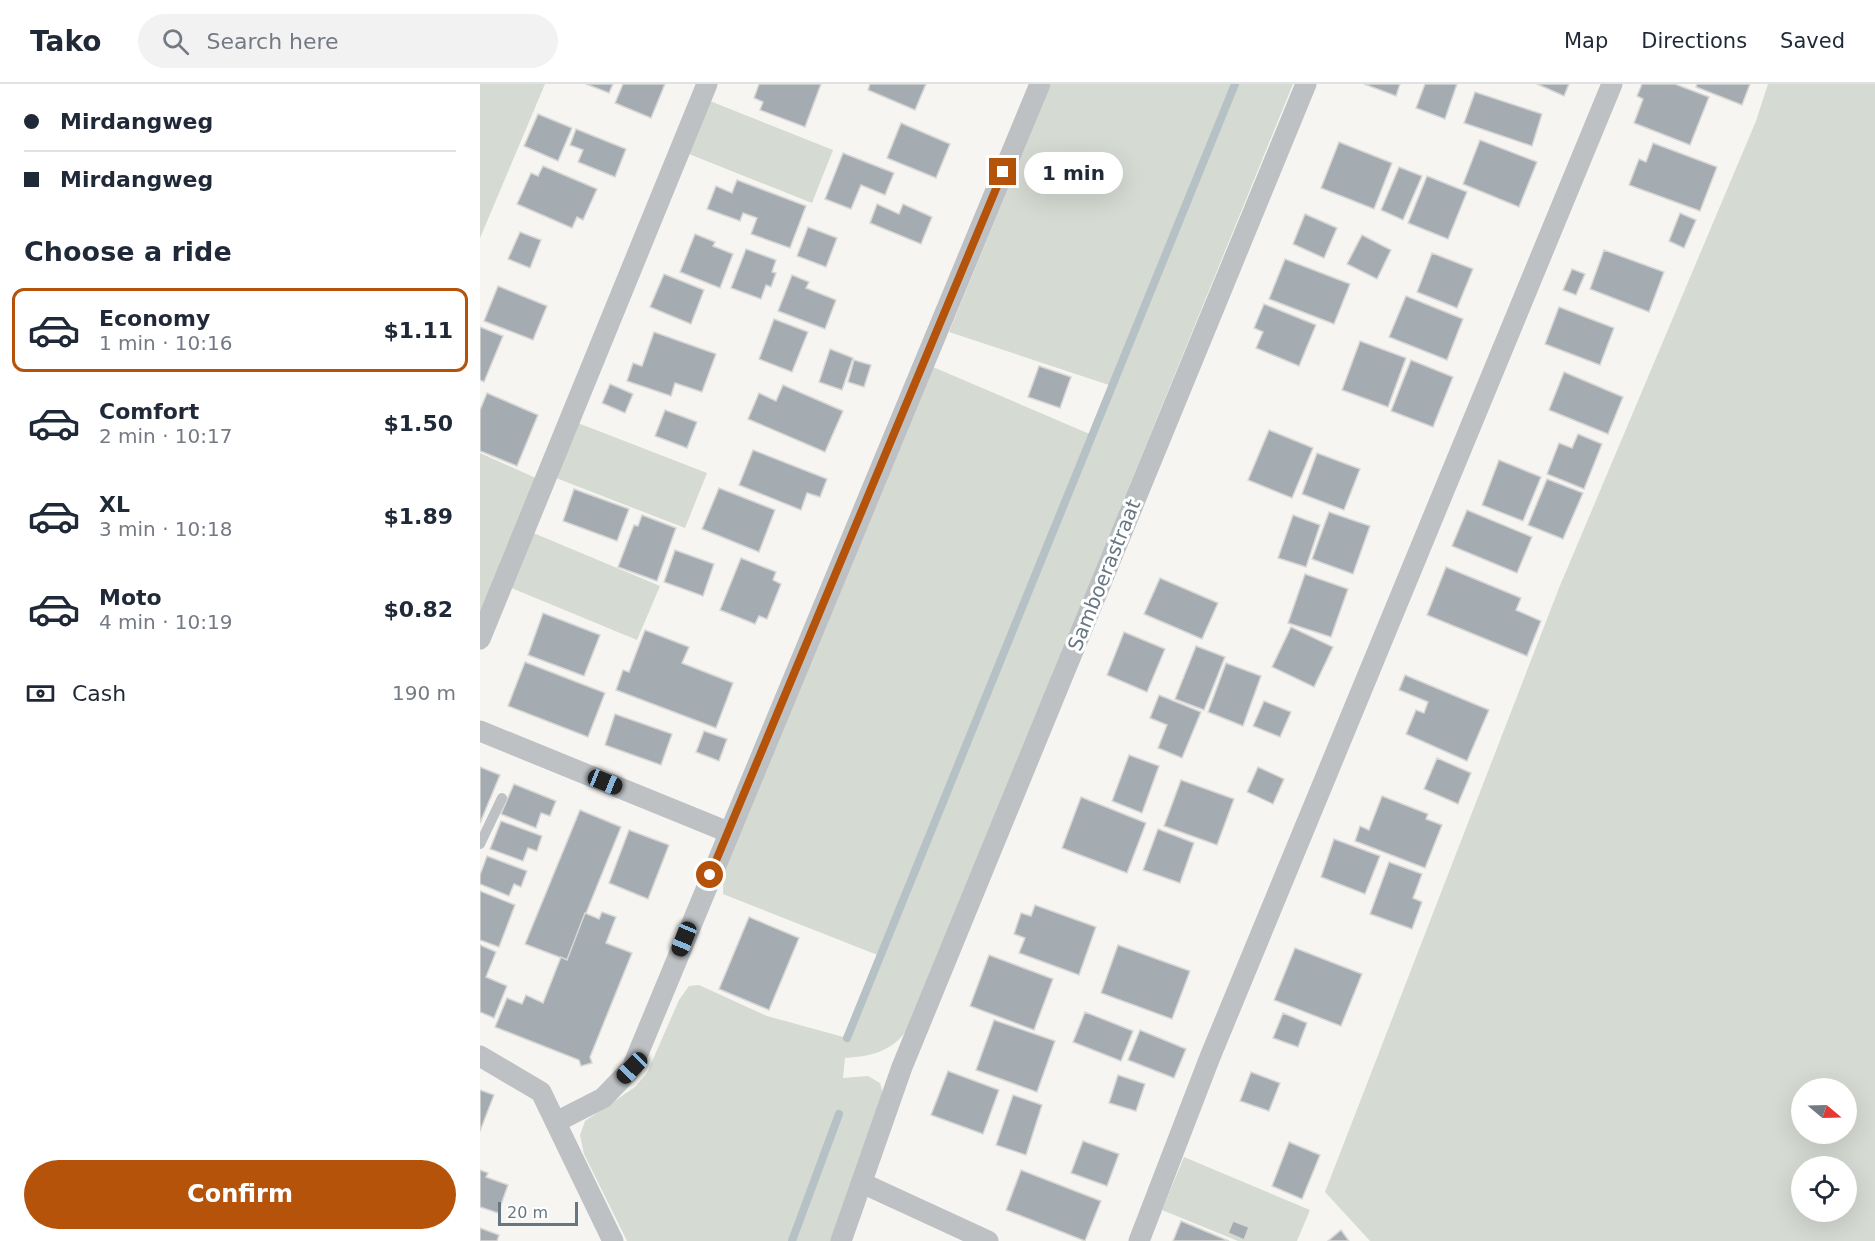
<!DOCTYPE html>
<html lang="en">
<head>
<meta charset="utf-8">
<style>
  :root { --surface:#fff; --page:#f2f2f3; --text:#1f2937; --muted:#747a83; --line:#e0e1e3; --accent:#b45309 }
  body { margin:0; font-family:"DejaVu Sans",sans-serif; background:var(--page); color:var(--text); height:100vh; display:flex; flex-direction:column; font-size:22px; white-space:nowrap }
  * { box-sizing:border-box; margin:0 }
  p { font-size:20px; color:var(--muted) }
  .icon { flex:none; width:33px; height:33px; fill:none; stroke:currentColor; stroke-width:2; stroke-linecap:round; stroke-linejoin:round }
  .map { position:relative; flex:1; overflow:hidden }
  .details { display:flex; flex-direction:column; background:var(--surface); width:480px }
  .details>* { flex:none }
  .top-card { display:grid; align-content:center; height:132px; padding:0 24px; background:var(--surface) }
  .needle { width:39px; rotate:109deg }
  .controls { position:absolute; left:1311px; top:994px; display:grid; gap:12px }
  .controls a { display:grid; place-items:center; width:66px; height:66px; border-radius:50%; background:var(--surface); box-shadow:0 6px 24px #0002; font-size:30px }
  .scale { position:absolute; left:18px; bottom:15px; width:80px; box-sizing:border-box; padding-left:6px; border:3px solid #677781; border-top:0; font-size:16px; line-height:21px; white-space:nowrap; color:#677781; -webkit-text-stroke:4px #fff; paint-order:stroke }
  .end { position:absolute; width:27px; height:27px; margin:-14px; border:8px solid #b45309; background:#fff; box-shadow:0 0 0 3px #fff }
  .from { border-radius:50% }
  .bubble { position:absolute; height:42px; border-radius:21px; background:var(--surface); box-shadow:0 6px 24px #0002; font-size:20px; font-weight:700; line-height:42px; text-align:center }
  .car { position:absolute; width:18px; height:36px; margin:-18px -9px; border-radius:8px; box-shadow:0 0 4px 2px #0007; background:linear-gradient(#222 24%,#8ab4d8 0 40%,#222 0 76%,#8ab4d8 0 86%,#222 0) }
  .top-card b { display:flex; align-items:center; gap:21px; height:57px; font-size:22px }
  .top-card b+b { border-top:2px solid var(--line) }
  .top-card i { width:15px; height:15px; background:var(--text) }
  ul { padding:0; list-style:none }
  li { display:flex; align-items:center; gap:18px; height:84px; margin:0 12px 9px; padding:0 12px; border:3px solid transparent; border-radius:12px }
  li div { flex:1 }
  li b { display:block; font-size:22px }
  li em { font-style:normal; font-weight:700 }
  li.selected { border-color:var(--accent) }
  li>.icon { width:54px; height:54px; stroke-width:1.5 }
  h2 { padding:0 24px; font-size:27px; line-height:72px }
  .pay { display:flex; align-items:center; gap:15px; height:66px; padding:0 24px; font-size:22px }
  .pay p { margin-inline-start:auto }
  .cta { display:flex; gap:12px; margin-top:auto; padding:12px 24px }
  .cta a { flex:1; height:69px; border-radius:36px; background:var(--accent); color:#fff; font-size:24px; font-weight:700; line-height:69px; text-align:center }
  header { display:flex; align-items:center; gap:36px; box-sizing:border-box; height:84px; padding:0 30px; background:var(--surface); border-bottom:2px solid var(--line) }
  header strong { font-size:28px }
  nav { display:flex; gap:33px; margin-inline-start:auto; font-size:21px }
  .search { width:420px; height:54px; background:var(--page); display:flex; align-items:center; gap:15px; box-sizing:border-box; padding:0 21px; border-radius:33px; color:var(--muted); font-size:22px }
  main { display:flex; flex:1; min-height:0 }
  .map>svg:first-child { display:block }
  .green { fill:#d5dad2; fill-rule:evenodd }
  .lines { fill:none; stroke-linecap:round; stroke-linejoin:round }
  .stream { stroke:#b5c1c4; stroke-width:8 }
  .building { fill:#a5acb1; stroke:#d7d7d5; stroke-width:1.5 }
  .lane { stroke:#bdc1c4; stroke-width:10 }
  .street { stroke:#bdc1c4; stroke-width:21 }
  .route { stroke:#b45309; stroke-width:8 }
  .labels { text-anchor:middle; stroke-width:6; stroke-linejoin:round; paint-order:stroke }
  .street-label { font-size:20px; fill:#677781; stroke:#fff }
</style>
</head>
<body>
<header>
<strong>Tako</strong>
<div class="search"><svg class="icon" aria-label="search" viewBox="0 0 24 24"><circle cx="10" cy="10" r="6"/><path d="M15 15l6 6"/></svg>Search here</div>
<nav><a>Map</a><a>Directions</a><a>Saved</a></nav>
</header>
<main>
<section class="details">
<div class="top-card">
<b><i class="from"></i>Mirdangweg</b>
<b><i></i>Mirdangweg</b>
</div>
<h2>Choose a ride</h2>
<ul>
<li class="selected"><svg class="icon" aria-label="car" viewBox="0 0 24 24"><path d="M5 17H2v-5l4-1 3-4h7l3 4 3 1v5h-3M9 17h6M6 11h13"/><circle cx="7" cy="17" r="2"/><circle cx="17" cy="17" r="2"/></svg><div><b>Economy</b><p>1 min · 10:16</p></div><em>$1.11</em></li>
<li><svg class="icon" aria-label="car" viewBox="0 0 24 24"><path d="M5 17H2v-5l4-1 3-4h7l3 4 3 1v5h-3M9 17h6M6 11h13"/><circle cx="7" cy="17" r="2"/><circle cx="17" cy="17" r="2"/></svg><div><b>Comfort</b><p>2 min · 10:17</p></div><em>$1.50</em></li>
<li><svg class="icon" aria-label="car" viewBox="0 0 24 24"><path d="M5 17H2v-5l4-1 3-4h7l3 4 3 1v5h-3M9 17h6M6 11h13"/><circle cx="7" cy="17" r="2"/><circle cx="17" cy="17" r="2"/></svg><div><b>XL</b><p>3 min · 10:18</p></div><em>$1.89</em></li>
<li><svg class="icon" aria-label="car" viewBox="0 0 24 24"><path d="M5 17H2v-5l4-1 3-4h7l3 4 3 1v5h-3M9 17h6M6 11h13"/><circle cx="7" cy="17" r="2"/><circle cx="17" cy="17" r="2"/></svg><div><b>Moto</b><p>4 min · 10:19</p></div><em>$0.82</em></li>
</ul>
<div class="pay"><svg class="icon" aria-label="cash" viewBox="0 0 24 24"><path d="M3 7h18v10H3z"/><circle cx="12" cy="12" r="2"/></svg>Cash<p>190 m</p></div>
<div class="cta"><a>Confirm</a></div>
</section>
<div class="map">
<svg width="1395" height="1157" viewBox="0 0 1395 1157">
  <rect width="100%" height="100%" fill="#f6f5f2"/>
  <g class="green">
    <polygon points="0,0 65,0 0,154"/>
    <path d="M571 0H813L430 941C415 967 393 972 365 974L363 994 388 992 400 999 404 1013 352 1157H147L104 1070 100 1051 105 1037 155 1003 167 989 199 916 209 902 219 901 287 932 367 954 400 872 243 810 244 783 453 283 612 351 632 302 469 248Z"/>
    <path d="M1288 0H1395V1157H890L845 1108 1079 504 1276 37ZM1322 1005H1366V1050H1322ZM1322 1083H1366V1128H1322Z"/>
    <polygon points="230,17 353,66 332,119 209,70"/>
    <polygon points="98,339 227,389 205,444 76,394"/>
    <polygon points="0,369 58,395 0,537"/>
    <polygon points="51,448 180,502 157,556 29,503"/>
    <polygon points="704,1073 830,1126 817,1157 758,1157 682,1126"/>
  </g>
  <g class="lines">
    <g class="stream">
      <polyline points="367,954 755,0"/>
      <polyline points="312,1157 359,1030"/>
    </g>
  </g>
  <g class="building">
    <polygon points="106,0 133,0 129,9"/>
    <polygon points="143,0 185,0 171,34 135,19"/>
    <polygon points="279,0 341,0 325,43 280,26 283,18 274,14"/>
    <polygon points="390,0 446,0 435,26 388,6"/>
    <polygon points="884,0 920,0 916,12"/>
    <polygon points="945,0 977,0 965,35 936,24"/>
    <polygon points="1057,0 1089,0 1084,12"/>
    <polygon points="1162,0 1195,0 1229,13 1210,61 1154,39 1163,15 1157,12"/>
    <polygon points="1217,0 1270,0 1262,21 1216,3"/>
    <polygon points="995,8 1062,30 1052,62 984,39"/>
    <polygon points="58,30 92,44 78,77 44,62"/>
    <polygon points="421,39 470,60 456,94 407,74"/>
    <polygon points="96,45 146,65 135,93 98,78 103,66 90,61"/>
    <polygon points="1000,56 1057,78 1039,123 983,100"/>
    <polygon points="859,58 912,79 894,125 841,104"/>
    <polygon points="1173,59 1237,83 1220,127 1149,101 1159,75 1166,78"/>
    <polygon points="363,69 414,89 405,111 381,101 371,125 345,115"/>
    <polygon points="63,82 117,105 103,136 97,133 92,144 37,120 51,89 58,92"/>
    <polygon points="919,83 942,92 923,136 901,126"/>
    <polygon points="947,92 987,108 968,155 928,139"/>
    <polygon points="257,96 326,122 310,164 271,150 277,134 263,129 260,137 227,125 236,102 252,109"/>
    <polygon points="397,120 419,130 423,120 452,133 441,160 390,139"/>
    <polygon points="1200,129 1216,136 1204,164 1189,157"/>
    <polygon points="825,130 857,144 844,174 813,160"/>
    <polygon points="328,143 357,154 346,183 317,172"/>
    <polygon points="40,148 61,156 50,184 28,175"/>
    <polygon points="215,150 235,158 233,162 253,170 240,204 200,188"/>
    <polygon points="882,151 911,166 897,195 867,180"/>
    <polygon points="266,165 296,176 292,188 296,189 291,203 286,201 281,215 251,204"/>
    <polygon points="1124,166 1184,188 1169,228 1110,205"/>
    <polygon points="952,169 993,185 977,224 937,208"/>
    <polygon points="805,175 870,200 854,240 789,215"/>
    <polygon points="1092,185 1105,190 1096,211 1083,206"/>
    <polygon points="184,190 224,206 211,240 170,223"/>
    <polygon points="312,191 329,198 326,204 356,216 345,245 298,227"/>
    <polygon points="18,202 67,222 53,256 4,237"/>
    <polygon points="926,212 983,235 967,276 909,253"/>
    <polygon points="784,220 836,241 819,282 776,264 783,248 774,244"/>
    <polygon points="1079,223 1134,244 1120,281 1065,260"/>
    <polygon points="294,235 328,248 312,288 279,275"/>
    <polygon points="0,243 23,252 4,298 0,296"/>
    <polygon points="174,248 236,270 222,308 195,299 191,312 147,297 153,279 162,282"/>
    <polygon points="880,257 926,274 908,323 862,306"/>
    <polygon points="350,265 373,274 362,306 339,298"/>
    <polygon points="374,276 391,281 384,303 368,298"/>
    <polygon points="931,276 973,293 953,343 911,327"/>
    <polygon points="559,282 591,293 580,324 548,313"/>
    <polygon points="1084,288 1143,313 1128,350 1069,326"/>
    <polygon points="130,300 153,310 145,329 122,319"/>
    <polygon points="303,301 363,327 345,368 268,335 279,309 296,317"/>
    <polygon points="7,309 58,331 37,382 0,367 0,326"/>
    <polygon points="185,326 217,338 207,364 175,352"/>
    <polygon points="789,346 833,364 812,414 768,396"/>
    <polygon points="1098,350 1122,360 1104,405 1067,390 1079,359 1092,364"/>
    <polygon points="273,366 347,395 340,413 327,409 321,426 259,401"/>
    <polygon points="837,369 880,385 864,426 822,410"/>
    <polygon points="1019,376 1061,393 1043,437 1002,421"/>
    <polygon points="1067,395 1103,409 1083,455 1048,441"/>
    <polygon points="239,404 295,426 279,468 222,445"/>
    <polygon points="94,405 149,425 137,457 83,437"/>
    <polygon points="987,426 1052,453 1037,489 972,462"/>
    <polygon points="849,428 890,442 873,490 832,475"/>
    <polygon points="162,431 196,444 177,497 138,483 154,441 158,442"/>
    <polygon points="813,431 840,441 826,483 798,474"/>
    <polygon points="195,466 234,480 223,512 184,498"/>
    <polygon points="261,474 296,488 293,496 301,500 287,535 279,532 275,540 240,526"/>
    <polygon points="966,483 1041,514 1036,526 1061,537 1047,572 947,531"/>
    <polygon points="825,490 868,505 851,553 808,539"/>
    <polygon points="680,494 738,519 722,555 664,530"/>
    <polygon points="63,529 120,551 104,592 48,571"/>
    <polygon points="811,543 853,563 834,603 792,583"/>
    <polygon points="165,546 209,563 202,579 253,599 236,644 136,606 143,586 149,588"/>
    <polygon points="644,548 685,565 667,608 627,591"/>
    <polygon points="716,562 745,573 724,626 695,615"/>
    <polygon points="45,578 125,609 108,653 28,622"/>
    <polygon points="746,579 781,592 763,642 728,628"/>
    <polygon points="925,591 1009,626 987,677 926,650 936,626 944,629 948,618 919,606"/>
    <polygon points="679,611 721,628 702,674 678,664 687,641 670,634"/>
    <polygon points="784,617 811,628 800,653 773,642"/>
    <polygon points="135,630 192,650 181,681 125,661"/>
    <polygon points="224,647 247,655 239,677 216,668"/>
    <polygon points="649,671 679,682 662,729 632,717"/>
    <polygon points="957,674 991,689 978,720 944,705"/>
    <polygon points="0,683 20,691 0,739"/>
    <polygon points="778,683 804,695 793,720 767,708"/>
    <polygon points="701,696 754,715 737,761 684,742"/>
    <polygon points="34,700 76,717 70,732 61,729 56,744 21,730"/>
    <polygon points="902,712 948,730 946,735 962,741 945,784 875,757 880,742 889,746"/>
    <polygon points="601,713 666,739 647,789 582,764"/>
    <polygon points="100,726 141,743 87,876 45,860"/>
    <polygon points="21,737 62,752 57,767 48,764 43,777 10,765"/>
    <polygon points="678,745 714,759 700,799 663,786"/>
    <polygon points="149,746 189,761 168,815 129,799"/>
    <polygon points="854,755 900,772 885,810 841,793"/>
    <polygon points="7,772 47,787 41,803 34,800 29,812 0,800 0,791"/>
    <polygon points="909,778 942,790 933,814 942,818 932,845 890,830"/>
    <polygon points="0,807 35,821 19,863 0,856"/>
    <polygon points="555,821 616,843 599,891 539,869 545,854 534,850 541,829 551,832"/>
    <polygon points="122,828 136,833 126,859 152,869 110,973 112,979 101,982 99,976 15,943 27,914 42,920 46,911 63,919 81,873 87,876 105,829 119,835"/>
    <polygon points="269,833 319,854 289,926 239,905"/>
    <polygon points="0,861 16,868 6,893 27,902 14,934 0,928"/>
    <polygon points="638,861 710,887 692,935 621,909"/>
    <polygon points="815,864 882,890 861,942 794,916"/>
    <polygon points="509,871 573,895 554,946 490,922"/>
    <polygon points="605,928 653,947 641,977 593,958"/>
    <polygon points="803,929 827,939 818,963 793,954"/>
    <polygon points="514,936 575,957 557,1008 496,986"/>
    <polygon points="660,946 706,965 694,994 648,976"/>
    <polygon points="468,987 519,1006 503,1050 451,1031"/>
    <polygon points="771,988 800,999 789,1027 760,1017"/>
    <polygon points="638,991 665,1000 656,1027 629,1019"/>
    <polygon points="0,1006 14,1011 0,1047"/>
    <polygon points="533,1011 562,1021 546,1071 516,1061"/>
    <polygon points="603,1057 639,1070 627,1102 591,1089"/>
    <polygon points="809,1058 840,1071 822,1115 792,1102"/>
    <polygon points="0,1086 8,1089 6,1093 28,1101 18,1129 0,1123"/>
    <polygon points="541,1086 621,1117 605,1157 526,1126"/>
    <polygon points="701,1137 749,1157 693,1157"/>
    <polygon points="753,1137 769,1143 764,1156 748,1149"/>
    <polygon points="0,1144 19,1151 17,1157 0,1157"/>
    <polygon points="861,1146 869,1157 848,1157"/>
  </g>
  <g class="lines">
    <polyline class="lane" points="0,760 22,714"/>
    <g class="street">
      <polyline points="0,555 227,0"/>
      <polyline points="0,647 248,748"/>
      <polyline points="0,972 61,1008 133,1157"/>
      <polyline points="76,1038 123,1014 152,984 560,0"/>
      <polyline points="382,1099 508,1157"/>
      <polyline points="361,1157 422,983 826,0"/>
      <polyline points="659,1157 730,973 1132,0"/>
    </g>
  </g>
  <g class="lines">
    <polyline class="route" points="230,791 523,88"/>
  </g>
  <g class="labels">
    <g class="street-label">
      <text transform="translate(624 491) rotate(-68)" y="7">Samboerastraat</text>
    </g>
  </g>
</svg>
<div class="controls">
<a><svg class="needle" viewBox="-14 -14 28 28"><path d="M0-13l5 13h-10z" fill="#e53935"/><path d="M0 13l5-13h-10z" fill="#747a83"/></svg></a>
<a><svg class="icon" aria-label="locate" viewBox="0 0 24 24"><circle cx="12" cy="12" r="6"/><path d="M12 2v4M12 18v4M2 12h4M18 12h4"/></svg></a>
</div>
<div class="scale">20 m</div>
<i class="end from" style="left:230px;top:791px"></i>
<i class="end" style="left:523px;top:88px"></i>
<div class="bubble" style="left:544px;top:68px;width:99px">1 min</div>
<i class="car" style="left:125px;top:698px;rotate:112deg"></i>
<i class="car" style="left:204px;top:855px;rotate:202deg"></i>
<i class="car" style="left:152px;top:984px;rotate:224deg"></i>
</div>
</main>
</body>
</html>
